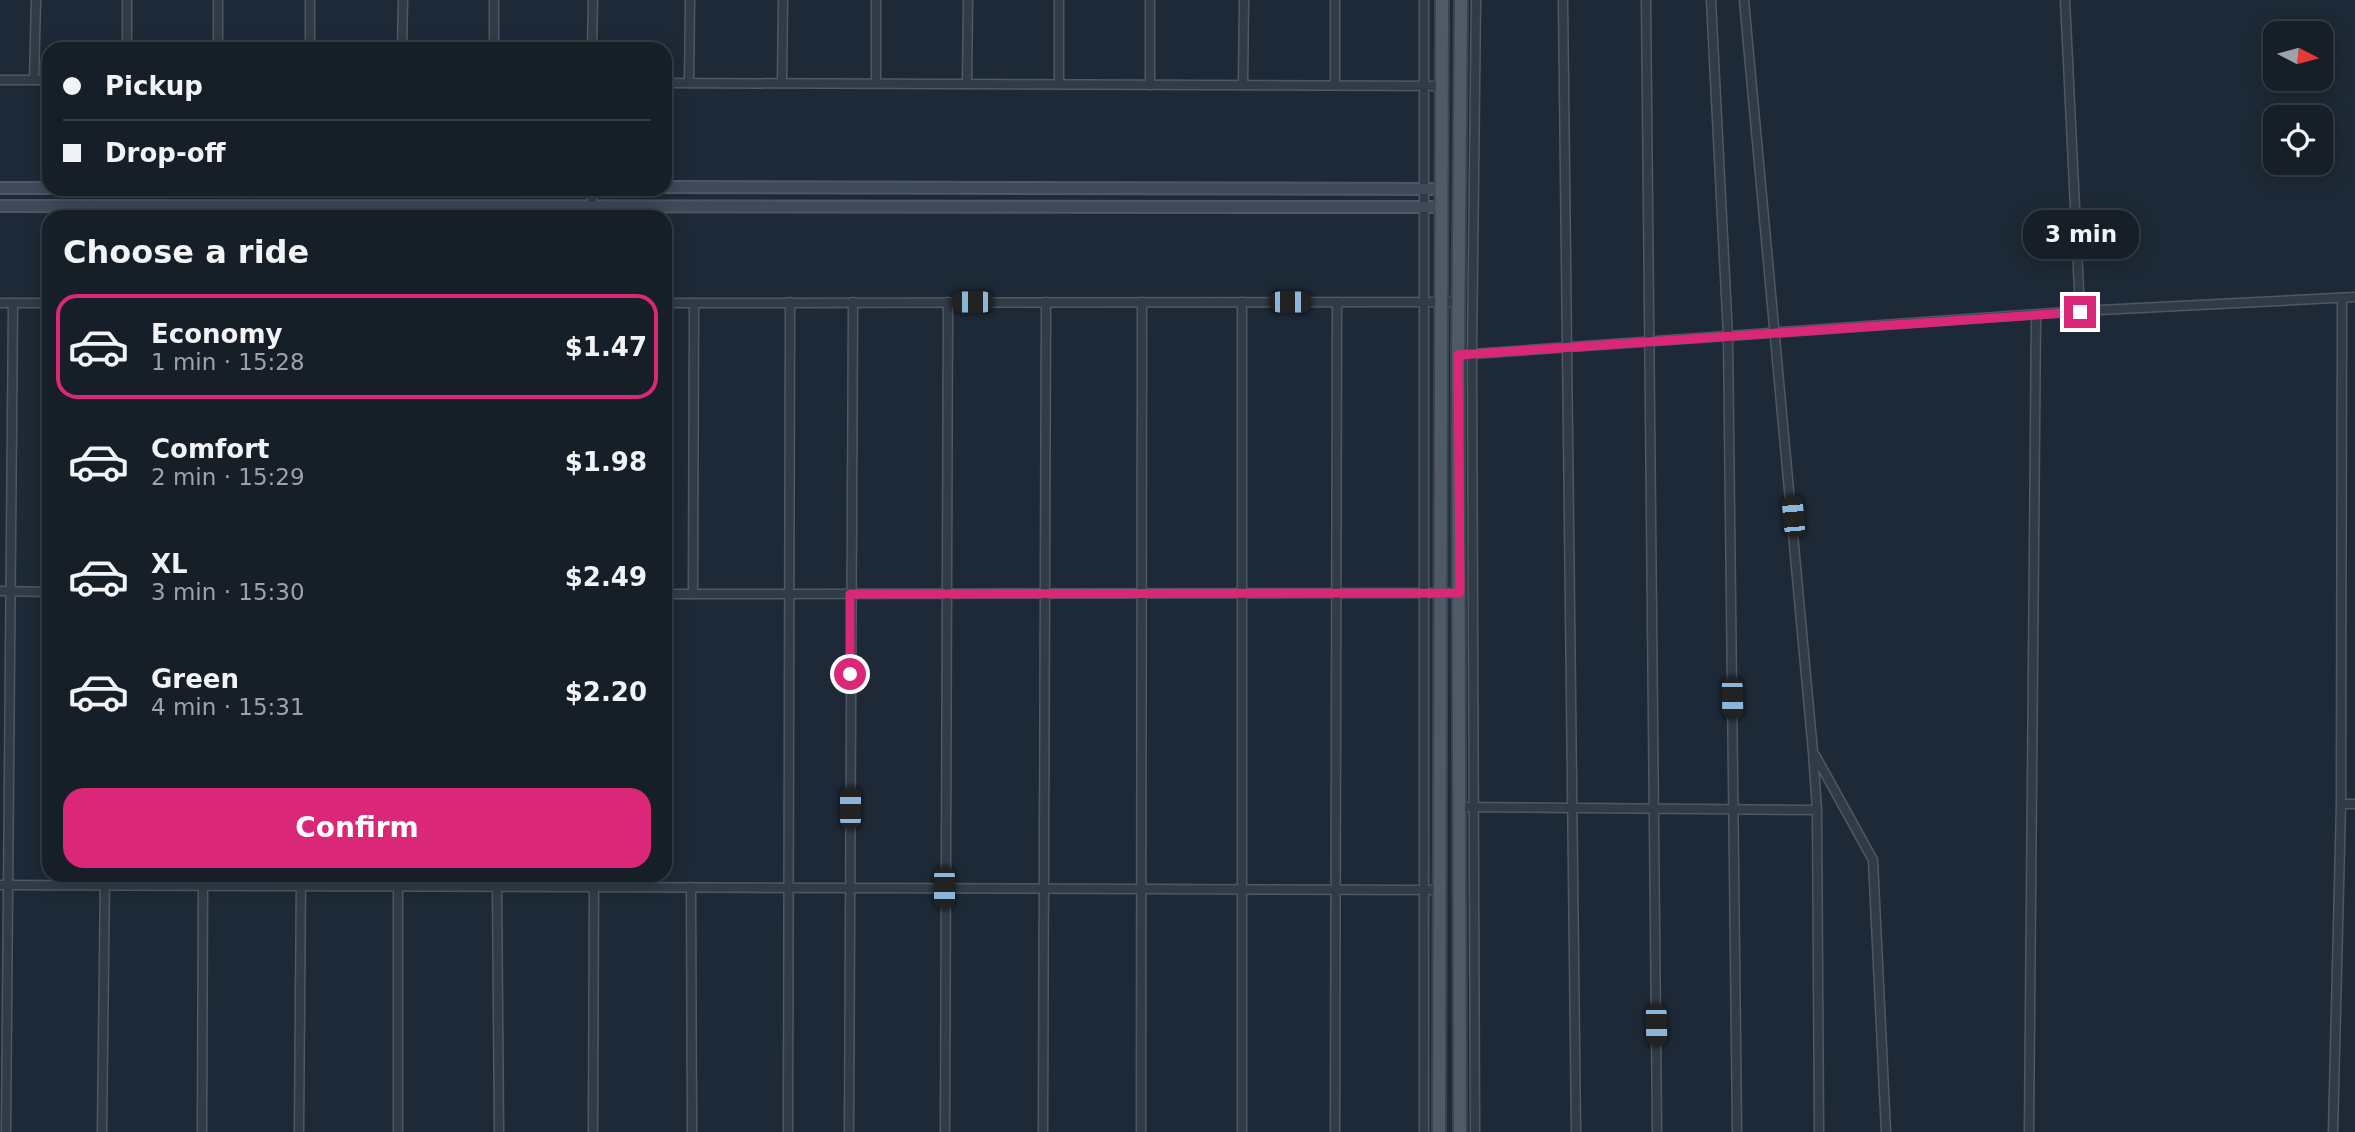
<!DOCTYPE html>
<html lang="en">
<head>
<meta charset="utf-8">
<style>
  :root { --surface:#161f28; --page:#1f2730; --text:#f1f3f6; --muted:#9ea2a8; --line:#353d45; --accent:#db2777 }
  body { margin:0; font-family:"DejaVu Sans",sans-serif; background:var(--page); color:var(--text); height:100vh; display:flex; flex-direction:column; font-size:26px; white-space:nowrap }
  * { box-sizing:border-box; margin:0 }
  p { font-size:23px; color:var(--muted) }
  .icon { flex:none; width:38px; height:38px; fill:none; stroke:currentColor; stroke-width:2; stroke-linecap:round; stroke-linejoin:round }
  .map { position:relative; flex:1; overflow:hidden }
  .sheet { position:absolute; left:42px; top:210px; width:630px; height:672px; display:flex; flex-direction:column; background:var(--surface); border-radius:21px; box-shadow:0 4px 18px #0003,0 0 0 2px var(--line) }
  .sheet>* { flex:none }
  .guide { position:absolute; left:42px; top:42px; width:630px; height:154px; border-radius:21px; box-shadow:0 4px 18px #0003,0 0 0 2px var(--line); display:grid; align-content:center; height:154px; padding:0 21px; background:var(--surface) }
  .needle { width:46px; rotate:96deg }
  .tools { position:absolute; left:2263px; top:21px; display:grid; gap:14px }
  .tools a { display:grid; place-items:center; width:70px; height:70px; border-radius:14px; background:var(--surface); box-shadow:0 4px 18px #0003,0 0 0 2px var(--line); font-size:35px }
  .end { position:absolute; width:32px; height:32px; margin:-16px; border:9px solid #db2777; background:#fff; box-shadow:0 0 0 4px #fff }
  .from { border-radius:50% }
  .bubble { position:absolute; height:49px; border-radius:21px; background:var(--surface); box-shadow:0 4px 18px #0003,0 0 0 2px var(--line); font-size:23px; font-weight:600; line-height:49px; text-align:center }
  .car { position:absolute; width:21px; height:42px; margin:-21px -10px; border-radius:9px; box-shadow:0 0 5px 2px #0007; background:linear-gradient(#222 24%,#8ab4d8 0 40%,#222 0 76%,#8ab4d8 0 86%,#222 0) }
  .guide b { display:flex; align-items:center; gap:24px; height:66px; font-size:26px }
  .guide b+b { border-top:2px solid var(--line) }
  .guide i { width:18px; height:18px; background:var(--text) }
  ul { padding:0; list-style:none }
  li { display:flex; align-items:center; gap:21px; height:105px; margin:0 14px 10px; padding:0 7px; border:4px solid transparent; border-radius:21px }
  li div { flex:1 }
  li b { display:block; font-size:26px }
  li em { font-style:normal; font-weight:600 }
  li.active { border-color:var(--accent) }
  li>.icon { width:63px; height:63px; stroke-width:1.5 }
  h2 { padding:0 21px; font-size:32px; line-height:84px }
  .cta { display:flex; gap:14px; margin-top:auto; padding:14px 21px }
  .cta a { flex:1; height:80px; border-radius:21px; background:var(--accent); color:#fff; font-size:28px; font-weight:600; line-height:80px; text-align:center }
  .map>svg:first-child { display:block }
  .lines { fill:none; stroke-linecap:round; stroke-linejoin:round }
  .street-casing { stroke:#4e5865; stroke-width:11 }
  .secondary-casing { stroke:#4e5865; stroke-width:14 }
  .primary-casing { stroke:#3a4450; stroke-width:16 }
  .street { stroke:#313b46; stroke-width:8 }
  .secondary { stroke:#3e4a5a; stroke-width:10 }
  .primary { stroke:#4e5a67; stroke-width:12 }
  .route { stroke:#db2777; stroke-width:9 }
</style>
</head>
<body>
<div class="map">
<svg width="2355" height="1132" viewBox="0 0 2355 1132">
  <rect width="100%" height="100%" fill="#1d2936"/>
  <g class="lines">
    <defs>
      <g id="street">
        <polyline points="1424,0 1424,1132"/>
        <polyline points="1563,0 1576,1132"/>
        <polyline points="1646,0 1657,1132"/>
        <polyline points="1711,0 1728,336 1737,1132"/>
        <polyline points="1744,0 1813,752 1817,810 1819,1132"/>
        <polyline points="2065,0 2080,311"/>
        <polyline points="127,49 127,0"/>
        <polyline points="218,49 218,0"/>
        <polyline points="310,49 310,0"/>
        <polyline points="402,49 403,0"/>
        <polyline points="494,49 494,0"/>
        <polyline points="592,49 593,0"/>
        <polyline points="0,80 49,80"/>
        <polyline points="34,80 36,0"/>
        <polyline points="665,83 1442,86"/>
        <polyline points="689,83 690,0"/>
        <polyline points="782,83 783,0"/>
        <polyline points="876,83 876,0"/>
        <polyline points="967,84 968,0"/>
        <polyline points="1059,84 1059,0"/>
        <polyline points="1150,85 1150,0"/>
        <polyline points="1243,85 1244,0"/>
        <polyline points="1335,85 1335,0"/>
        <polyline points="592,189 592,217"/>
        <polyline points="0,303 49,303"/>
        <polyline points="665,303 1459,302"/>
        <polyline points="1458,355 2080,311 2355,297"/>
        <polyline points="0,591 49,592"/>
        <polyline points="665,594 1460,593"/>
        <polyline points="693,594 694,303"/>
        <polyline points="1815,755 1873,860 1886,1132"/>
        <polyline points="2341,804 2355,804"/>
        <polyline points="1459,807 1817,810"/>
        <polyline points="0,885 1441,890"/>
        <polyline points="497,886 499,1132"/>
        <polyline points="691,887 692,1132"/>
        <polyline points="6,1132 13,303"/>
        <polyline points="102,1132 105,875"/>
        <polyline points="202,1132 203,875"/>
        <polyline points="299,1132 301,875"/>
        <polyline points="398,1132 398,875"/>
        <polyline points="593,1132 594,875"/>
        <polyline points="788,1132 790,302"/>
        <polyline points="849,1132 853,302"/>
        <polyline points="945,1132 948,302"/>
        <polyline points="1043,1132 1046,302"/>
        <polyline points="1141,1132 1142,302"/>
        <polyline points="1242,1132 1242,302"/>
        <polyline points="1335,1132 1337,302"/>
        <polyline points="1475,1132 1472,354 1476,0"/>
        <polyline points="2029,1132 2036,315"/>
        <polyline points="2333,1132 2341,804 2342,298"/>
      </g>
      <g id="secondary">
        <polyline points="665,187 1441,189"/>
        <polyline points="0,188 49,188"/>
        <polyline points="0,206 1441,207"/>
      </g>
      <g id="primary">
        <polyline points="1439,1132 1442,0"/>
        <polyline points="1460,1132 1458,355 1461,0"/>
      </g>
    </defs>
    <use href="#street" class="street-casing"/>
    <use href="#secondary" class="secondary-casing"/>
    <use href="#primary" class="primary-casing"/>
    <use href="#street" class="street"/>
    <use href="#secondary" class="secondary"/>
    <use href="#primary" class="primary"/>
  </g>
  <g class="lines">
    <polyline class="route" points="850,674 850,594 1460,593 1458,355 2080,312"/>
  </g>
</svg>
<div class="tools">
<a><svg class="needle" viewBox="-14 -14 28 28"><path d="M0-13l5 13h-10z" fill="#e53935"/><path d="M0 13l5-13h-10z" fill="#9ea2a8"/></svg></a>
<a><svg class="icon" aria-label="locate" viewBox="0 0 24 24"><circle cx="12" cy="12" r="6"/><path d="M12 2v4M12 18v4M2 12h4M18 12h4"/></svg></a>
</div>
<i class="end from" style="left:850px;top:674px"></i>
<i class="end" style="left:2080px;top:312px"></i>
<div class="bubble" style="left:2023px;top:210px;width:116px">3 min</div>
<i class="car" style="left:972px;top:302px;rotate:270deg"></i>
<i class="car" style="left:1290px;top:302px;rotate:90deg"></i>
<i class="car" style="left:1793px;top:516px;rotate:355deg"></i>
<i class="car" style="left:1732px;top:698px;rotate:179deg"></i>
<i class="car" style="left:850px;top:808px;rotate:0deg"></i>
<i class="car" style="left:944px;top:888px;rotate:180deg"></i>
<i class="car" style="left:1656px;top:1025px;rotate:179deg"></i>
<div class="guide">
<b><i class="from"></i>Pickup</b>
<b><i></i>Drop-off</b>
</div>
<section class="sheet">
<h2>Choose a ride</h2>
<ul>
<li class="active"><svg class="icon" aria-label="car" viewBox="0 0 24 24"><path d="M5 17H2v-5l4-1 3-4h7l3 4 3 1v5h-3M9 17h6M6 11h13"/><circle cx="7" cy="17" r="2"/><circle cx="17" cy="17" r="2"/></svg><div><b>Economy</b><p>1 min · 15:28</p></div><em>$1.47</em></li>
<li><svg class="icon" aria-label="car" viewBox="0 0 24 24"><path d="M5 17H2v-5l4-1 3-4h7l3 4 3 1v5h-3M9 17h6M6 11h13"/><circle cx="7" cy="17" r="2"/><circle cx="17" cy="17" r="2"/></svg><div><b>Comfort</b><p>2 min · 15:29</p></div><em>$1.98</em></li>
<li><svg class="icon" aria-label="car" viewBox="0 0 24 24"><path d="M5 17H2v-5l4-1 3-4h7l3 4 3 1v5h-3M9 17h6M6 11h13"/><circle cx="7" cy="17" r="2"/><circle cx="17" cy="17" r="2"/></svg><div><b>XL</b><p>3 min · 15:30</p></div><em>$2.49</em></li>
<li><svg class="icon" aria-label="car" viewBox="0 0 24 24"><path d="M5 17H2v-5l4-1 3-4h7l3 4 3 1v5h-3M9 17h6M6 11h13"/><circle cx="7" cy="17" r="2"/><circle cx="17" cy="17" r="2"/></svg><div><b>Green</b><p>4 min · 15:31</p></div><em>$2.20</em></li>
</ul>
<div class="cta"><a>Confirm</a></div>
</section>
</div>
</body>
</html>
